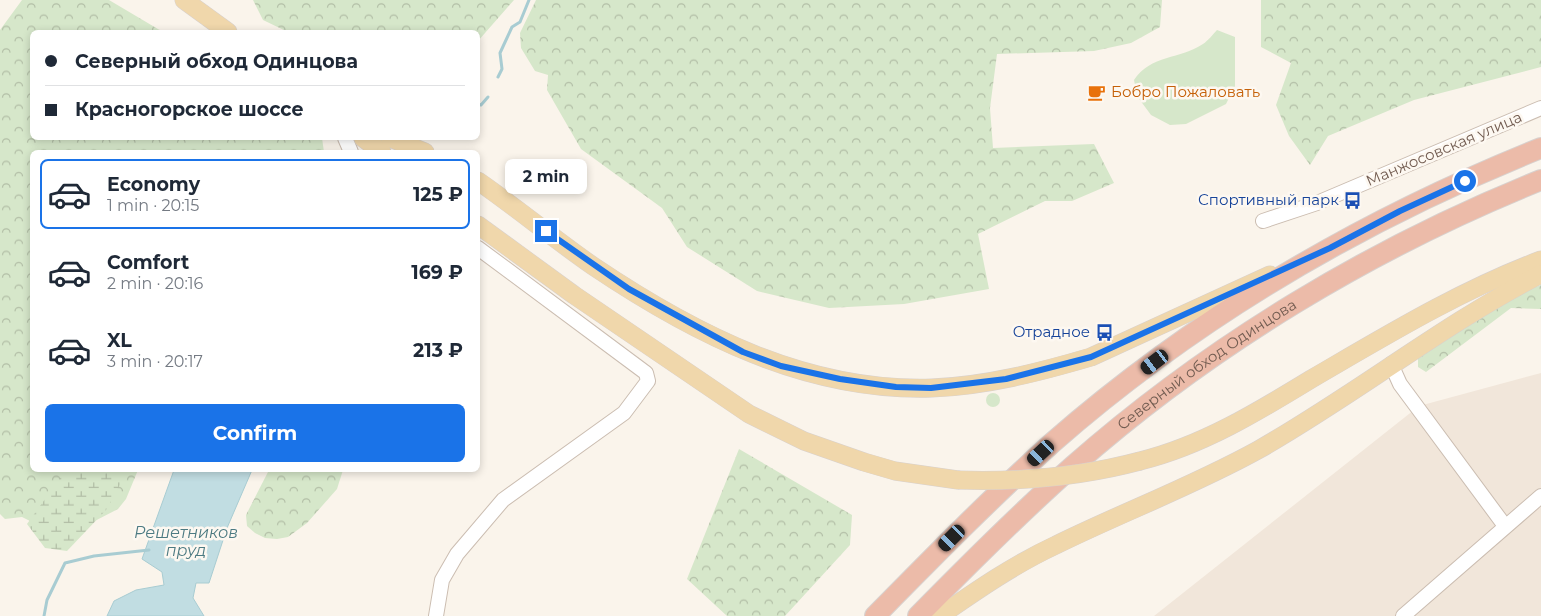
<!DOCTYPE html>
<html lang="en">
<head>
<meta charset="utf-8">
<style>
  :root { --surface:#fff; --page:#f2f2f3; --text:#1f2937; --muted:#747a83; --line:#e0e1e3; --accent:#1a73e8 }
  body { margin:0; font-family:Montserrat,sans-serif; background:var(--page); color:var(--text); height:100vh; display:flex; flex-direction:column; font-size:19px; white-space:nowrap }
  * { box-sizing:border-box; margin:0 }
  p { font-size:16px; color:var(--muted) }
  .icon { flex:none; width:28px; height:28px; fill:none; stroke:currentColor; stroke-width:2; stroke-linecap:round; stroke-linejoin:round }
  .map { position:relative; flex:1; overflow:hidden }
  .side { position:absolute; left:30px; top:150px; width:450px; height:322px; display:flex; flex-direction:column; background:var(--surface); border-radius:8px; box-shadow:0 2px 8px #0003 }
  .side>* { flex:none }
  .hud { position:absolute; left:30px; top:30px; width:450px; height:110px; border-radius:8px; box-shadow:0 2px 8px #0003; display:grid; align-content:center; height:110px; padding:0 15px; background:var(--surface) }
  .end { position:absolute; width:22px; height:22px; margin:-11px; border:6px solid #1a73e8; background:#fff; box-shadow:0 0 0 2px #fff }
  .from { border-radius:50% }
  .bubble { position:absolute; height:35px; border-radius:8px; background:var(--surface); box-shadow:0 2px 8px #0003; font-size:16px; font-weight:700; line-height:35px; text-align:center }
  .car { position:absolute; width:15px; height:30px; margin:-15px -8px; border-radius:6px; box-shadow:0 0 4px 1px #0007; background:linear-gradient(#222 24%,#8ab4d8 0 40%,#222 0 76%,#8ab4d8 0 86%,#222 0) }
  .hud b { display:flex; align-items:center; gap:18px; height:48px; font-size:19px }
  .hud b+b { border-top:1px solid var(--line) }
  .hud i { width:12px; height:12px; background:var(--text) }
  ul { padding:9px 0 0; list-style:none }
  li { display:flex; align-items:center; gap:15px; height:70px; margin:0 10px 8px; padding:0 5px; border:2px solid transparent; border-radius:8px }
  li div { flex:1 }
  li b { display:block; font-size:19px }
  li em { font-style:normal; font-weight:700 }
  li.on { border-color:var(--accent) }
  li>.icon { width:45px; height:45px; stroke-width:1.5 }
  .action { display:flex; gap:10px; margin-top:auto; padding:10px 15px }
  .action a { flex:1; height:58px; border-radius:8px; background:var(--accent); color:#fff; font-size:20px; font-weight:700; line-height:58px; text-align:center }
  .map>svg:first-child { display:block }
  .residential { fill:#f1e6da }
  .green { fill:#d6e7ca }
  .forest { fill:url(#forest-crowns) }
  .wetland { fill:url(#wetland-marsh) }
  .water { fill:#c1dde2; stroke:#a8ccd2 }
  .lines { fill:none; stroke-linecap:round; stroke-linejoin:round }
  .stream { stroke:#a8ccd2; stroke-width:3 }
  .minor-casing { stroke:#cbbdb1; stroke-width:16 }
  .major-casing { stroke:#d8d1ce; stroke-width:19 }
  .highway-casing { stroke:#d8d1ce; stroke-width:22 }
  .minor { stroke:#fff; stroke-width:14 }
  .major { stroke:#f0d7ab; stroke-width:18 }
  .highway { stroke:#ecbba9; stroke-width:20 }
  .major-bridge-casing { stroke:#d8d1ce; stroke-width:19; stroke-linecap:butt }
  .major-bridge { stroke:#f0d7ab; stroke-width:18 }
  .route { stroke:#1a73e8; stroke-width:6 }
  .labels { text-anchor:middle; stroke-width:5; stroke-linejoin:round; paint-order:stroke }
  .food-label { font-size:15px; fill:#c56008; stroke:#fdf8f1; text-anchor:start }
  .street-label { font-size:15px; fill:#725c51; stroke:#fdf8f1 }
  .transit-label { font-size:15px; fill:#164399; stroke:#fdf8f1; text-anchor:end }
  .water-label { font-size:16px; font-style:italic; fill:#4c7a82; stroke:#fdf8f1 }
</style>
</head>
<body>
<div class="map">
<svg width="1541" height="616" viewBox="0 0 1541 616">
  <defs>
    <pattern id="forest-crowns" width="20" height="18" patternUnits="userSpaceOnUse" patternTransform="scale(1.25)"><rect width="20" height="18" fill="#d6e7ca"/><path d="M2 6a3 3 0 1 1 6 0M12 15a3 3 0 1 1 6 0" fill="none" stroke="#b2bea6"/></pattern>
    <pattern id="wetland-marsh" width="20" height="14" patternUnits="userSpaceOnUse" patternTransform="scale(1.25)"><rect width="20" height="14" fill="#d6e7ca"/><path d="M1 5h8M5 5V1M11 12h8M15 12V8" fill="none" stroke="#b2bea6"/></pattern>
  </defs>
  <rect width="100%" height="100%" fill="#faf4eb"/>
  <polygon class="residential" points="1541,373 1541,616 1154,616 1419,406"/>
  <g class="green">
    <path d="M1217 30 1235 37V86L1226 104 1186 124 1170 125 1151 115 1137 96 1134 80C1150 55 1181 59 1203 44 1208 41 1213 34 1217 30Z"/>
    <circle cx="993" cy="400" r="7"/>
  </g>
  <g class="forest">
    <polygon points="22,0 109,0 163,32 32,32 32,138 322,138 324,152 32,152 32,470 138,470 126,499 118,509 85,526 50,531 22,517 5,519 0,514 0,30"/>
    <polygon points="253,0 514,0 478,41 478,32 288,32 263,20"/>
    <polygon points="536,0 1162,0 1160,27 1131,43 1094,51 997,54 990,108 993,148 1094,144 1114,183 1072,201 1045,201 978,234 989,289 904,304 829,308 757,291 687,247 662,208 581,149 547,90 548,75 535,71 521,48 520,33"/>
    <polygon points="1261,0 1541,0 1541,67 1414,100 1328,136 1310,165 1289,136 1276,105 1291,63 1261,47"/>
    <polygon points="1541,285 1541,309 1511,308 1426,372 1418,367 1418,358 1422,350 1520,293"/>
    <polygon points="739,449 852,515 850,545 785,616 727,616 687,579"/>
    <polygon points="269,470 343,470 337,489 307,523 288,537 277,539 265,538 255,533 247,526 246,515"/>
  </g>
  <polygon class="wetland" points="66,470 128,470 106,510 67,551 45,548 27,524"/>
  <polygon class="water" points="174,470 252,470 227,528 209,583 196,583 193,598 204,616 107,616 114,601 136,590 164,585 162,572 142,559"/>
  <g class="lines">
    <g class="stream">
      <polyline points="498,77 502,69 500,53 512,27 520,22 529,0"/>
      <polyline points="478,104 481,105 488,97"/>
      <polyline points="44,616 47,600 65,563 94,556 149,550"/>
    </g>
    <defs>
      <g id="minor">
        <polyline points="345,138 351,152"/>
        <polyline points="1263,221 1317,203 1541,108"/>
        <polyline points="1391,364 1400,384 1505,526"/>
        <polyline points="436,616 442,580 457,554 503,500 624,413 648,381 646,373 478,248"/>
        <polyline points="1403,616 1541,496"/>
      </g>
      <g id="major">
        <polyline points="184,0 228,32"/>
        <polyline points="363,138 382,152"/>
        <polyline points="390,138 425,152"/>
        <path d="M478 181C517 208 554 239 593 266 694 334 807 392 932 388 986 386 1040 372 1091 357L1270 275"/>
        <polyline points="478,225 574,295 749,414 804,441 864,462 895,471 958,480"/>
        <path d="M1140 461C1202 446 1259 411 1313 378 1387 335 1461 290 1541 260"/>
        <path d="M940 616C977 590 1015 564 1056 545 1123 512 1193 486 1258 450 1355 395 1442 325 1541 274"/>
      </g>
      <g id="highway">
        <path d="M875 616C933 557 991 498 1052 443 1196 317 1364 219 1541 148"/>
        <path id="s1" d="M918 616C968 565 1019 514 1073 466 1210 345 1372 248 1541 180"/>
      </g>
    </defs>
    <use href="#minor" class="minor-casing"/>
    <use href="#major" class="major-casing"/>
    <use href="#highway" class="highway-casing"/>
    <use href="#minor" class="minor"/>
    <use href="#major" class="major"/>
    <use href="#highway" class="highway"/>
    <defs>
      <path id="major-bridge" d="M958 480C1019 482 1080 477 1140 461"/>
    </defs>
    <use href="#major-bridge" class="major-bridge-casing"/>
    <use href="#major-bridge" class="major-bridge"/>
  </g>
  <g class="lines">
    <polyline class="route" points="546,231 629,289 743,352 781,366 840,379 896,387 931,388 1006,379 1091,357 1330,248 1400,211 1465,181"/>
  </g>
  <defs>
    <symbol id="cafe-bare" viewBox="-9 -9 18 18"><path d="M-5.5-4.5H6V0H3Q3 3.5 0 3.5H-2.5Q-5.5 3.5-5.5 0ZM3-3.2v2h1.7v-2ZM-6 4.5H4V6H-6Z" fill="#e8710a" stroke="#fdf8f1" stroke-width="2.5" paint-order="stroke"/></symbol>
    <symbol id="bus-bare" viewBox="-9 -9 18 18"><path d="M-5-6H5V4H4V6H2V4H-2V6H-4V4H-5ZM-3.5-4V0h7V-4ZM-3.5 1.2v1.5H-2V1.2ZM2 1.2v1.5H3.5V1.2Z" fill="#1a4fb4" stroke="#fdf8f1" stroke-width="2.5" paint-order="stroke"/></symbol>
  </defs>
  <g fill-rule="evenodd">
    <use href="#cafe-bare" x="1084" y="80" width="25" height="25"/>
    <use href="#bus-bare" x="1340" y="188" width="25" height="25"/>
    <use href="#bus-bare" x="1092" y="320" width="25" height="25"/>
  </g>
  <g class="labels">
    <g class="food-label">
      <text x="1111" y="97">Бобро Пожаловать</text>
    </g>
    <g class="street-label">
      <text transform="translate(1444 149) rotate(-23)" y="5">Манжосовская улица</text>
      <text dy="5" stroke="none"><textPath href="#s1" startOffset="384">Северный обход Одинцова</textPath></text>
    </g>
    <g class="transit-label">
      <text x="1339" y="205">Спортивный парк</text>
      <text x="1090" y="337">Отрадное</text>
    </g>
    <g class="water-label">
      <text x="186" y="538">Решетников<tspan x="186" dy="18">пруд</tspan></text>
    </g>
  </g>
</svg>
<i class="end from" style="left:1465px;top:181px"></i>
<i class="end" style="left:546px;top:231px"></i>
<div class="bubble" style="left:505px;top:159px;width:82px">2 min</div>
<i class="car" style="left:1155px;top:362px;rotate:233deg"></i>
<i class="car" style="left:1041px;top:453px;rotate:227deg"></i>
<i class="car" style="left:952px;top:538px;rotate:225deg"></i>
<div class="hud">
<b><i class="from"></i>Северный обход Одинцова</b>
<b><i></i>Красногорское шоссе</b>
</div>
<section class="side">
<ul>
<li class="on"><svg class="icon" aria-label="car" viewBox="0 0 24 24"><path d="M5 17H2v-5l4-1 3-4h7l3 4 3 1v5h-3M9 17h6M6 11h13"/><circle cx="7" cy="17" r="2"/><circle cx="17" cy="17" r="2"/></svg><div><b>Economy</b><p>1 min · 20:15</p></div><em>125 ₽</em></li>
<li><svg class="icon" aria-label="car" viewBox="0 0 24 24"><path d="M5 17H2v-5l4-1 3-4h7l3 4 3 1v5h-3M9 17h6M6 11h13"/><circle cx="7" cy="17" r="2"/><circle cx="17" cy="17" r="2"/></svg><div><b>Comfort</b><p>2 min · 20:16</p></div><em>169 ₽</em></li>
<li><svg class="icon" aria-label="car" viewBox="0 0 24 24"><path d="M5 17H2v-5l4-1 3-4h7l3 4 3 1v5h-3M9 17h6M6 11h13"/><circle cx="7" cy="17" r="2"/><circle cx="17" cy="17" r="2"/></svg><div><b>XL</b><p>3 min · 20:17</p></div><em>213 ₽</em></li>
</ul>
<div class="action"><a>Confirm</a></div>
</section>
</div>
</body>
</html>
